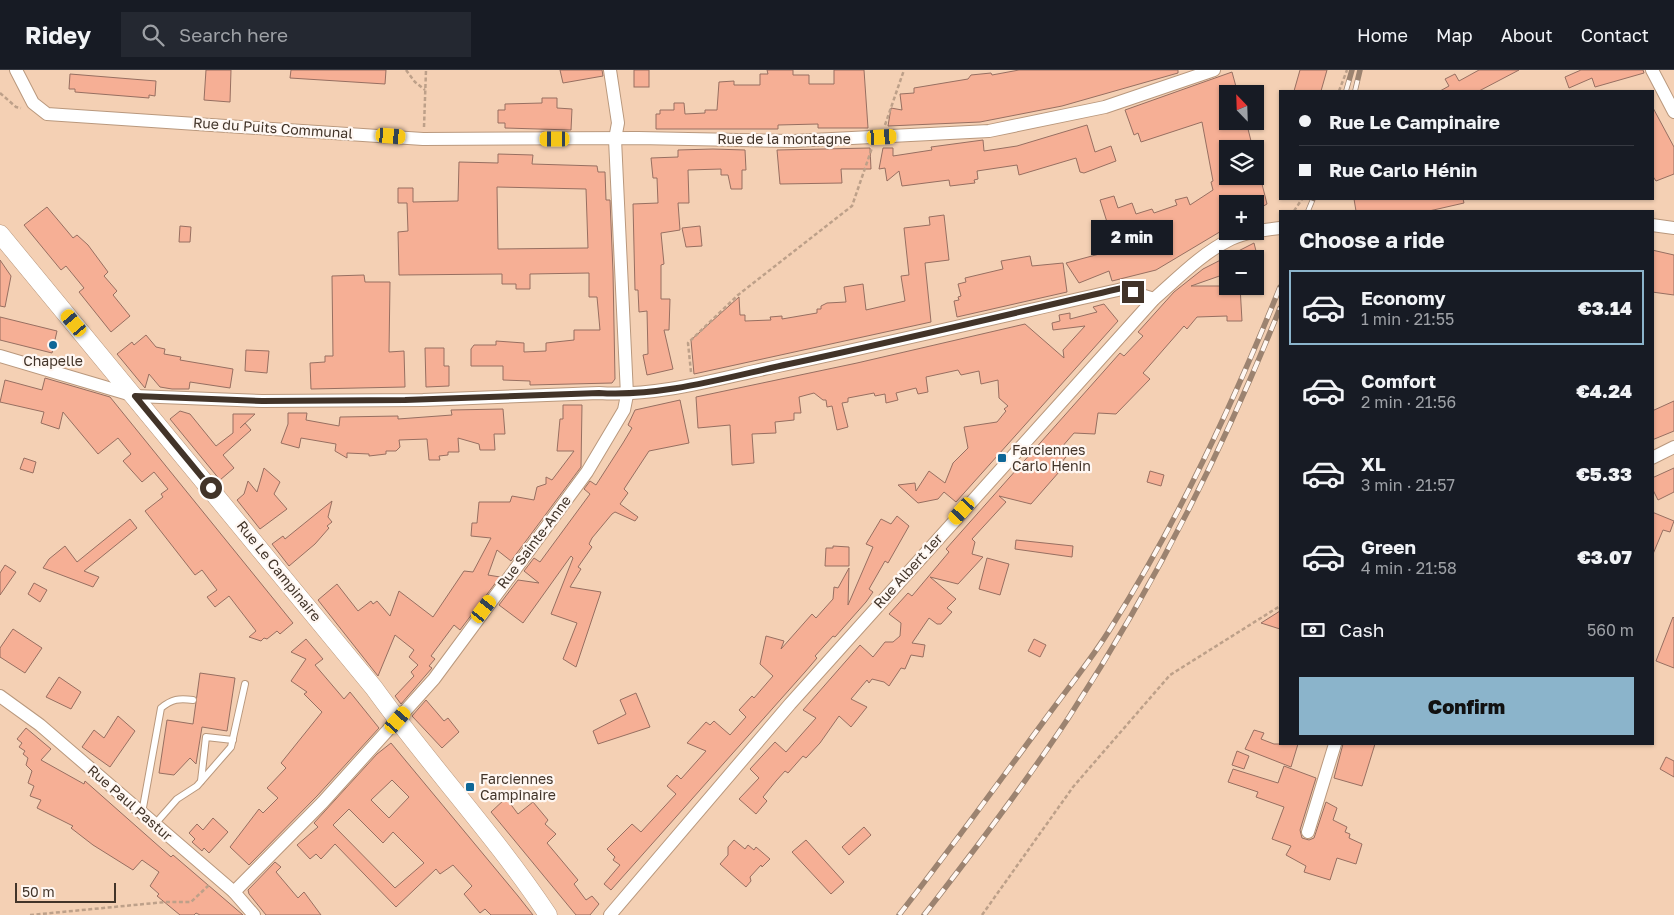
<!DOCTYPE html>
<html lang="en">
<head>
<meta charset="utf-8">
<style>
  :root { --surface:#171b24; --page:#242831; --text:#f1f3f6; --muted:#9ea1a6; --line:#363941; --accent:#8bb4cb }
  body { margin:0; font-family:"Golos Text",sans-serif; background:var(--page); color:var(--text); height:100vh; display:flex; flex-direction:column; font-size:19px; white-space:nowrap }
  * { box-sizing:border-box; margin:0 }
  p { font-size:16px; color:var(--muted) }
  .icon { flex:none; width:28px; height:28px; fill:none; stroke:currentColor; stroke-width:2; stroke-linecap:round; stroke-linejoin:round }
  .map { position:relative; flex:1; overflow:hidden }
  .sheet { position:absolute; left:1279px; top:140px; width:375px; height:535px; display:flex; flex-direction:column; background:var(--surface); border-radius:0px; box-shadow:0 1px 4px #0004 }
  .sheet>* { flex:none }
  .top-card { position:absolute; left:1279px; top:20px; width:375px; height:110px; border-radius:0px; box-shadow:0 1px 4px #0004; display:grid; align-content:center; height:110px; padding:0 20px; background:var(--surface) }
  .needle { width:32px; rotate:337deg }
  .buttons { position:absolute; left:1219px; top:15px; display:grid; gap:10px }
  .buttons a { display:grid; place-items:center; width:45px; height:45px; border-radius:0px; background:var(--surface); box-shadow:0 1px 4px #0004; font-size:25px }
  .scale { position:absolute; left:15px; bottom:12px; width:101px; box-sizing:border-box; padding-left:5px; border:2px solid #423429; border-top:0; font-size:14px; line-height:18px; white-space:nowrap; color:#423429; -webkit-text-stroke:4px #fff7f2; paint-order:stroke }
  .end { position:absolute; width:22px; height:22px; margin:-11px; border:6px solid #423429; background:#fff; box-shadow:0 0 0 2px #fff }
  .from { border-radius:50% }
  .bubble { position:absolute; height:35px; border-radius:0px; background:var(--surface); box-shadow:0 1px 4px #0004; font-size:16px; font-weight:800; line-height:35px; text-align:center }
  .car { position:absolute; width:15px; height:30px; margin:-15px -8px; border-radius:6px; box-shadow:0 0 4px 1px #0007; background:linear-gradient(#f5c518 24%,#345 0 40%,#f5c518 0 76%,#345 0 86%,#f5c518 0) }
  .top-card b { display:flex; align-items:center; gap:18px; height:48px; font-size:19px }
  .top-card b+b { border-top:1px solid var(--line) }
  .top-card i { width:12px; height:12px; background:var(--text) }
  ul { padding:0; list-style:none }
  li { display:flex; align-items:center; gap:15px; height:75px; margin:0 10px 8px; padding:0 10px; border:2px solid transparent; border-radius:0px }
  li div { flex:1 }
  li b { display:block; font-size:19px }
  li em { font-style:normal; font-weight:800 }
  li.current { border-color:var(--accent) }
  li>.icon { width:45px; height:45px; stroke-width:1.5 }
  h2 { padding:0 20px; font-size:22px; line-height:60px }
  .pay { display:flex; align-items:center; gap:12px; height:55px; padding:0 20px; font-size:19px }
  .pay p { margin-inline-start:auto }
  .action { display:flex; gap:10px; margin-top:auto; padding:10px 20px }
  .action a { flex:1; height:58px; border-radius:0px; background:var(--accent); color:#111; font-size:20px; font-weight:800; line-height:58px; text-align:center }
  header { display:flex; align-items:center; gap:30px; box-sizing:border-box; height:70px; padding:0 25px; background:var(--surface); border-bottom:1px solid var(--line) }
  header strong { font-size:24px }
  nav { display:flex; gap:28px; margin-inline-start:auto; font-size:18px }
  .search { width:350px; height:45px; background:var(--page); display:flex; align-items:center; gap:12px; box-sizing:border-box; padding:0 18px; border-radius:0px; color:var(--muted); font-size:19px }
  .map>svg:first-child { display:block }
  .building { fill:#f6af95; stroke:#976f61; fill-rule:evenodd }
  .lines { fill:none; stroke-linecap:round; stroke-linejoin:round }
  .lane-casing { stroke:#b9987d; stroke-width:8 }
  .street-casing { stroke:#b9987d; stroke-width:14 }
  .secondary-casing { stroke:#b9987d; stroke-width:19 }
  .path { stroke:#bda089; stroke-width:2.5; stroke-dasharray:4 2.5; stroke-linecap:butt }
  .lane { stroke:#fff; stroke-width:6 }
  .street { stroke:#fff; stroke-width:12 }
  .secondary { stroke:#fff; stroke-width:18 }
  .rail-casing { stroke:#9c8370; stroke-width:5.5 }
  .rail { stroke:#fff7f2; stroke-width:4; stroke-dasharray:11; stroke-linecap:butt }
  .route { stroke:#423429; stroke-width:6 }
  .poi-dot { fill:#0f6797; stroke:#fff7f2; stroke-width:2 }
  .labels { text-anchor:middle; stroke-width:4.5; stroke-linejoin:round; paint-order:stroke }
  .street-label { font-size:14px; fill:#423429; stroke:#fff7f2 }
  .poi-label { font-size:14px; fill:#423429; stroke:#fff7f2; text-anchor:start }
</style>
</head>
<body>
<header>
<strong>Ridey</strong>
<div class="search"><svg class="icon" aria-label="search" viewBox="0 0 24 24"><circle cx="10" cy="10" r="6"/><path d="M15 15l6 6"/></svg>Search here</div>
<nav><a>Home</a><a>Map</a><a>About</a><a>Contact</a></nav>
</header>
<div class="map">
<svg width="1674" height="845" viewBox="0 0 1674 845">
  <rect width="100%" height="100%" fill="#f4d0b4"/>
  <g class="building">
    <polygon points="206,0 231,0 230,32 204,30"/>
    <polygon points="291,0 386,0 385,14 290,8"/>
    <polygon points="560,0 602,0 603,6 563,13"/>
    <rect x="634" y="0" width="15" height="17"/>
    <polygon points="767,0 793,0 793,5 809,5 809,14 834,14 834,0 864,0 868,58 818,58 818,54 778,55 778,59 656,59 656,44 660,44 660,40 674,40 674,33 684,33 685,44 705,43 705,40 717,40 719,12 734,11 734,15 760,15 760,4 768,4"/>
    <polygon points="1019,0 1178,0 1178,3 1062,36 980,52 888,56 891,38 902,40 900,24 914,23 914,18 968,9 971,5 991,3 992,5"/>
    <polygon points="1300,0 1327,0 1321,21 1294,21"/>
    <polygon points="1479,0 1519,0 1479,21 1440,21 1449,16 1445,9 1455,4 1459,11"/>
    <polygon points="1581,0 1643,0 1644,3 1595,17 1592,8 1569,18 1565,7"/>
    <polygon points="1232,2 1238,24 1228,24 1228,51 1246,51 1253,79 1228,79 1228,108 1260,106 1267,134 1255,141 1255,134 1228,134 1228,157 1156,200 1112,211 1109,201 1079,213 1066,193 1103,183 1102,180 1114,174 1100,130 1114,126 1118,138 1132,133 1136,144 1152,139 1154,143 1177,135 1175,130 1187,127 1190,135 1213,120 1211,112 1213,111 1202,52 1141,72 1138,63 1134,65 1125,40"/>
    <polygon points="70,4 156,11 155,26 149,25 149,28 75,22 75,19 69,19"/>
    <polygon points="542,28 557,28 557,38 572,39 571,60 505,58 505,53 498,53 498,40 505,40 505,34 542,33"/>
    <polygon points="1652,36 1674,77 1674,104 1656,111 1652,105"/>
    <polygon points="1087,55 1095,82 1111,76 1116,91 1084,103 1080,102 1076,88 1019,105 1017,95 977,101 978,109 974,110 975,113 950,116 949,110 902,116 899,101 887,111 885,98 879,99 883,78 893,78 893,86 932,80 931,77 983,70 984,81 1017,76"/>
    <polygon points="870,78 871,99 841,99 842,113 780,114 777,80"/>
    <polygon points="713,79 745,80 746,100 742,100 742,119 731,119 728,105 721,105 721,99 688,100 689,133 678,133 680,160 661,163 664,194 661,195 661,229 670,229 669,260 664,260 673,299 647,305 643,285 648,284 647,241 639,242 638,220 635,220 633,134 658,133 657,108 653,108 651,88 678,87 678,80"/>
    <path d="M498 84 533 85 532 94 597 96 598 102H605L606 130H610L613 202 615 309 612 313 530 315V311L503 310V296H471V279L474 275H496V271L524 273V282L546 281V273L574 270V260H600L597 227H589V203L530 204V219H516V214H502V204L399 205 398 162 408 161 407 133H398V118H413V132L458 131 459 92 498 93ZM497 117 586 119 588 178 498 179Z"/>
    <polygon points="1354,129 1463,129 1464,133 1429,141 1356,141"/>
    <polygon points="47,137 73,168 77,165 88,175 108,202 104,206 117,221 113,225 130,246 111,262 79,222 84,218 66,196 61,200 24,155"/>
    <polygon points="944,145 949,190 925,193 931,252 694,304 691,270 739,227 740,245 745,245 745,251 771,250 770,247 782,246 782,249 817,243 817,239 821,239 821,236 827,233 846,232 844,217 863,214 866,240 905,231 901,206 909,205 904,158 930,155 929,147"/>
    <polygon points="180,156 191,157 190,172 179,172"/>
    <polygon points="700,156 702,176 686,177 682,158"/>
    <polygon points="1254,173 1258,189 1228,189 1228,203 1191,216 1240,216 1242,251 1227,251 1227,246 1197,247 1187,259 1184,256 1143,303 1150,309 1116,344 1098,343 1095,364 1074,363 1061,378 1069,383 1054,402 1059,402 1031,434 999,426 1006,432 972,469 975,472 972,484 983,487 958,514 930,507 956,529 947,538 952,542 941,554 937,554 929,548 912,573 925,575 923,587 911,585 905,599 901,598 889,616 884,612 872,609 869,613 867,610 851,629 867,637 851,657 839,646 820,673 806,688 803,686 788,703 785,701 776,711 763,727 767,731 756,744 739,729 759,708 750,699 775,672 786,682 816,648 803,640 860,575 873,587 885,572 893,572 900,566 901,553 889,544 908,523 912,526 949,482 946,479 1120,283 1124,286 1143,266 1138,262 1174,222 1203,199"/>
    <polygon points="1652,180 1674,185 1674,225 1652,222"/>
    <polygon points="1030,186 1032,196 1063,193 1067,222 957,247 954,231 959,230 958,227 961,226 958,214 966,212 965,208 1003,199 1001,191"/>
    <polygon points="0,190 11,206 5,237 0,236"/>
    <polygon points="364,205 365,212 390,212 389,282 404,281 405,317 311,319 310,293 325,292 325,286 333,286 332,206"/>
    <polygon points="1104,234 1118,251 956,432 944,422 938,429 918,433 898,415 915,413 916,421 929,401 945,413 953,393 968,378 964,357 997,352 1006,341 1004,339 1008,336 999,328 998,310 981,314 979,301 961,305 958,300 926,307 928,322 918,324 916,318 896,323 898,330 886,333 885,324 875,326 874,323 848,328 848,332 842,333 848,357 837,360 832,336 827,337 826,330 823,330 814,323 799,327 801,343 794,343 794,350 775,352 776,363 752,364 754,393 732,395 730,355 698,358 696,327 857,293 1025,254 1064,288 1063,280 1085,256 1053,260 1052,253 1060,251 1059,245 1070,243 1070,249 1097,242 1093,237"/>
    <polygon points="0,247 57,261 52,283 0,270"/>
    <polygon points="146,265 156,277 165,279 164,284 181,287 180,290 233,299 230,318 190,312 189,319 172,319 160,317 149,304 145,318 117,284 132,272 134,275"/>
    <polygon points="425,278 444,278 444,296 449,296 449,316 426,317"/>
    <polygon points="246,280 269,281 267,303 245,301"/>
    <polygon points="45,308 110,327 293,553 280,564 277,561 267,569 264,568 261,571 249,567 256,561 229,526 215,537 207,527 217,520 202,500 195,505 145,441 163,427 161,424 168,419 154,402 142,412 123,391 131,384 118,368 98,384 63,342 59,359 41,353 44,342 0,332 5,310 42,320"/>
    <polygon points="680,330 689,373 649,381 624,419 628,423 620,434 638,447 635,451 615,442 612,444 592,468 589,474 592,477 578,497 581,499 570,517 601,522 576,597 563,589 577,553 551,544 573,488 571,486 523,553 499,535 518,510 539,513 524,501 534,488 540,492 590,424 584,419 590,411 596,415 623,373 632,358 628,355 635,340"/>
    <polygon points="1674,331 1674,361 1652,370 1652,341"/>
    <polygon points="563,335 582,335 581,397 511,491 497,480 488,505 500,507 460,560 454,555 431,586 435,589 429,596 432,598 401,634 395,626 414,606 411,602 418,595 409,587 414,580 395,565 378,606 318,530 337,514 358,541 371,531 373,534 377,531 390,546 399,521 433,547 464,501 473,502 491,468 471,466 472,453 477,453 479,432 510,432 512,426 534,430 537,417 546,414 546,407 552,410 574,381 557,381 560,349 563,349"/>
    <polygon points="503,339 505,364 494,364 495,380 480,380 479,374 458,368 459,382 448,382 448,385 439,386 440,390 429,390 427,369 399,370 400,377 396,381 386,381 386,384 369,386 369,384 347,383 347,388 335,381 336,374 301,368 299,378 281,373 288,354 288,343 307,343 306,350 339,356 340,347 398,346 398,349 452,345 451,340"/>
    <polygon points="180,341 190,344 216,376 233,363 233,344 255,344 240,358 245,353 251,360 223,385 234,398 220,410 170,349"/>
    <polygon points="24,388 36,392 33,403 20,399"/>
    <polygon points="264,398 280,412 274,424 287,439 260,459 237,430 244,424 248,411 257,422"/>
    <polygon points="1674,398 1674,422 1658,430 1652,418 1652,408"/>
    <polygon points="1150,401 1164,405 1161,416 1147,412"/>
    <polygon points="332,431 328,447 332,452 327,456 329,458 315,474 289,496 272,474 283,466 285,469"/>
    <polygon points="1652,442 1674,451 1670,462 1663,460 1653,484"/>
    <polygon points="897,446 909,456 888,493 885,491 869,519 873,522 866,532 835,567 833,566 815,586 817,588 805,602 611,820 604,814 620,795 613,790 615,787 607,779 632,754 641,762 676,724 667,716 677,705 681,709 706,681 687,673 706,652 710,655 714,651 730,665 746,647 739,640 752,626 754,628 773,606 760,594 766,566 784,571 781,579 812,544 816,548 833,529 834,517 838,518 849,498 848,535 873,477 866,474 881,449 891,454"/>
    <polygon points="130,449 137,458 84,501 99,507 93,517 43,498 49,489 65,476 77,492"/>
    <polygon points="1016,470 1073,476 1072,487 1015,479"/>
    <polygon points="833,476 849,477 849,496 825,496 826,478 833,478"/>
    <polygon points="987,488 1009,494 1000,525 979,519"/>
    <polygon points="5,495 16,502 0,525 0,503"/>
    <polygon points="34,513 47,520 40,532 28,524"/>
    <polygon points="1280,541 1280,559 1261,553"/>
    <polygon points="1673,547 1674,548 1674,598 1656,591"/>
    <polygon points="13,559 42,578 25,603 0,587 0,578"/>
    <polygon points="306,569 323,589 315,595 344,629 350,622 379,658 317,726 249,795 230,777 259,739 263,743 278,728 267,718 286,698 281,693 322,642 304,624 307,622 291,611 306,589 291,582"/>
    <polygon points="1034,569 1046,575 1040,587 1028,581"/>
    <polygon points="200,603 235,608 227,661 202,657 196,694 190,688 174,705 159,703 167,650 193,654"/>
    <polygon points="59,607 81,622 71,639 46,627"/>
    <polygon points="636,623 650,657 598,674 593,661 626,644 620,630"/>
    <polygon points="426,630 444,651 448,648 459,662 442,678 412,646"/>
    <polygon points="118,646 135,661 110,697 82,677 94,660 104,668"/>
    <polygon points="26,658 51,679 41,690 84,714 85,711 171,787 173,785 243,845 200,845 196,843 194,845 180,845 157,826 159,824 150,816 159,802 142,790 133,800 93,775 71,758 73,756 37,738 41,730 30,726 34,716 28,713 32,701 26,695 28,688 23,684 25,681 19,677 22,673 17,669"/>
    <polygon points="1254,660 1264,663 1261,669 1274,674 1298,674 1291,697 1245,679"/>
    <path d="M391 673 518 826 533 845H491L485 839 480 843 464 824 472 816 453 795 440 804 436 799 396 837 335 774 321 789 316 784 310 789 297 775 318 757 314 753 377 684ZM392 710 409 727 389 748 371 730ZM349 739 383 773 393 762 424 793 395 818 333 755Z"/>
    <polygon points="1343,674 1375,674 1362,716 1334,708"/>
    <polygon points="1237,681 1249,686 1244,699 1232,695"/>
    <polygon points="1666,687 1674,691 1674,707 1660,699"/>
    <polygon points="1284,696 1316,708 1300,760 1302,768 1309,770 1314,768 1326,732 1337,738 1333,750 1347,757 1345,762 1350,764 1349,768 1362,774 1356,794 1337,788 1330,810 1304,802 1306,796 1286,785 1291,776 1272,769 1284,737 1256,727 1258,722 1228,712 1233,699 1278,713"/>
    <polygon points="506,728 518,744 533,732 548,750 545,754 556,764 547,773 578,810 574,814 586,830 592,826 599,834 590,845 576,845 491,742"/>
    <polygon points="213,748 228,762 209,783 204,778 202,781 192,772 195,769 189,763 197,754 203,760"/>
    <polygon points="864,757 871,765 849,785 842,777"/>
    <polygon points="734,770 745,779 748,775 754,780 756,777 770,789 762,797 761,795 750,807 751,811 746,817 720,794 728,785 728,777"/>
    <polygon points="806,770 844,812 831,824 792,782"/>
    <polygon points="275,792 281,797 276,802 298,828 304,822 321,845 266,845 249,824 248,820"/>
  </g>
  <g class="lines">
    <defs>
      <g id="lane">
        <polyline points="201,711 206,667 233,670"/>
        <path d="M142 743 161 638C172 629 179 628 193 630"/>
        <polyline points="155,754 177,729 197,716 231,677 245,614"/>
      </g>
      <g id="street">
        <polyline points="16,0 33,33 47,44 423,69 638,68 793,71 989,61 1105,37 1214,0"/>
        <polyline points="1652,0 1674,42"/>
        <polyline points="1652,155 1674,158"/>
        <path d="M0 286 135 326 262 331 423 330 599 323C659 327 720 308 778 296 893 272 1008 245 1122 219L1154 229"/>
        <polyline points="1652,388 1674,377"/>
        <polyline points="0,626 40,655 234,822 254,845"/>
        <polyline points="1308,762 1335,674"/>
        <polyline points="234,822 323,732 434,609 587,402 624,340 627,325 615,69 618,53 610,0"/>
        <path d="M610 845 790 634 1154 229C1178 208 1202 183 1231 169 1246 162 1264 160 1280 158"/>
      </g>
      <path id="secondary" d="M0 164 374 618C430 696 495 765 548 845"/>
    </defs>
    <use href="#lane" class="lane-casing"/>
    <use href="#street" class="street-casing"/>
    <use href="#secondary" class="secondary-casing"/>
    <g class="path">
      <polyline points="406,0 415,12 425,20"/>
      <polyline points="1339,21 1347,0"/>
      <polyline points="0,23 16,37 21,38"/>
      <polyline points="885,55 904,0"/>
      <polyline points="424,57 426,0"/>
      <polyline points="1294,141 1302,129"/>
      <polyline points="691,302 688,273 738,225 852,136 872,78"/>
      <polyline points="30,845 166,832 191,832 209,815"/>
      <polyline points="982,845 1073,717 1170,605 1280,536"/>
    </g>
    <use href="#lane" class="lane"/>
    <use href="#street" class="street"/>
    <use href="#secondary" class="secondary"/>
    <defs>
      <g id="rail">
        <polyline points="1346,21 1352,0"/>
        <polyline points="1355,21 1360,0"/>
        <polyline points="1308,141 1313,129"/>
        <path d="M899 845C949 781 996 716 1044 651 1067 619 1092 589 1112 556 1179 449 1233 334 1280 217"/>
        <path d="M924 845C974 781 1024 715 1069 647 1153 518 1223 380 1280 238"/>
      </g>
    </defs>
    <use href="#rail" class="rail-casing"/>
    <use href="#rail" class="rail"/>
  </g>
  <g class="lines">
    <path class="route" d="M211 418 135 326 262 331 405 330 599 323C662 327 728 307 789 294 901 270 1011 244 1122 218L1133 222"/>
  </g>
  <g class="poi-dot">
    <circle cx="53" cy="275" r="5"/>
    <rect x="997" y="383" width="10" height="10" rx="2.5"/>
    <rect x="465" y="712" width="10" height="10" rx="2.5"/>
  </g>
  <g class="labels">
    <g class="street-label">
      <text transform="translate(273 58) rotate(4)" y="5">Rue du Puits Communal</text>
      <text x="784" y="74">Rue de la montagne</text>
      <text transform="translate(534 472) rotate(-53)" y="5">Rue Sainte-Anne</text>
      <text transform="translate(279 501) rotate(51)" y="5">Rue Le Campinaire</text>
      <text transform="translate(908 501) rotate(-48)" y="5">Rue Albert 1er</text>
      <text transform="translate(130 733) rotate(41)" y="5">Rue Paul Pastur</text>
    </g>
    <g class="poi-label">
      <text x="53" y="296" text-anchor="middle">Chapelle</text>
      <text x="1012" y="385">Farciennes<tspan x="1012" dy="16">Carlo Henin</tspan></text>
      <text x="480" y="714">Farciennes<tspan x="480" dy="16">Campinaire</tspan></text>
    </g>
  </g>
</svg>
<div class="buttons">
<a><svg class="needle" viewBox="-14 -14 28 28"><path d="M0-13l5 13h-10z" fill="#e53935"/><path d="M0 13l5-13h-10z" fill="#9ea1a6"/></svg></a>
<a><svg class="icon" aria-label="layers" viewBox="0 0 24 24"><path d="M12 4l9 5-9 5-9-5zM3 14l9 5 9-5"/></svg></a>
<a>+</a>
<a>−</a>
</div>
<div class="scale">50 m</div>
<i class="end from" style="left:211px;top:418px"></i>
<i class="end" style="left:1133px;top:222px"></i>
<div class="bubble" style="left:1091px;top:150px;width:82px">2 min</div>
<i class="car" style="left:391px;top:66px;rotate:95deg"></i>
<i class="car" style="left:882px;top:67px;rotate:87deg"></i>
<i class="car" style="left:555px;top:69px;rotate:270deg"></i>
<i class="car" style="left:74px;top:253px;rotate:320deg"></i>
<i class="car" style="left:962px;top:441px;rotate:222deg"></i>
<i class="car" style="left:484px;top:539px;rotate:37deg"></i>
<i class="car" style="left:398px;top:650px;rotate:41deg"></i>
<div class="top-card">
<b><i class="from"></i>Rue Le Campinaire</b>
<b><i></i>Rue Carlo Hénin</b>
</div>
<section class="sheet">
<h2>Choose a ride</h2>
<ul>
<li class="current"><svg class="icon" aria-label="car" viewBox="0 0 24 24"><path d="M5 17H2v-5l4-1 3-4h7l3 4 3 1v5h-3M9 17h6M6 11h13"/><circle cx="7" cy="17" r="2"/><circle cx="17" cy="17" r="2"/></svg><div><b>Economy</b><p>1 min · 21:55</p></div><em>€3.14</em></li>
<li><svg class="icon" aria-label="car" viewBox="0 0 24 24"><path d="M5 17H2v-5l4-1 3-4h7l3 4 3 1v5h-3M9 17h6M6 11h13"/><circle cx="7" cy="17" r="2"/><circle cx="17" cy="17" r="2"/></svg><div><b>Comfort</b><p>2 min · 21:56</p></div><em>€4.24</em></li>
<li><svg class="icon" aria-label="car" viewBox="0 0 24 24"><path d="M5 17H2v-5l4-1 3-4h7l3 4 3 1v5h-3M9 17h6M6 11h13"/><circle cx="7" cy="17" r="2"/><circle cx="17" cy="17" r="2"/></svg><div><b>XL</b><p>3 min · 21:57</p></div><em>€5.33</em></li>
<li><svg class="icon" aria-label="car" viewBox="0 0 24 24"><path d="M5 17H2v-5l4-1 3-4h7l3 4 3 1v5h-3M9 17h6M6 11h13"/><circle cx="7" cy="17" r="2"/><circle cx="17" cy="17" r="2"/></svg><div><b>Green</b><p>4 min · 21:58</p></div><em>€3.07</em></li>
</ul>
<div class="pay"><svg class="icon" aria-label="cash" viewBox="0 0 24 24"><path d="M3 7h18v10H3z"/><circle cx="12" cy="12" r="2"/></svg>Cash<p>560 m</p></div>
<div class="action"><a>Confirm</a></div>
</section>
</div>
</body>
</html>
